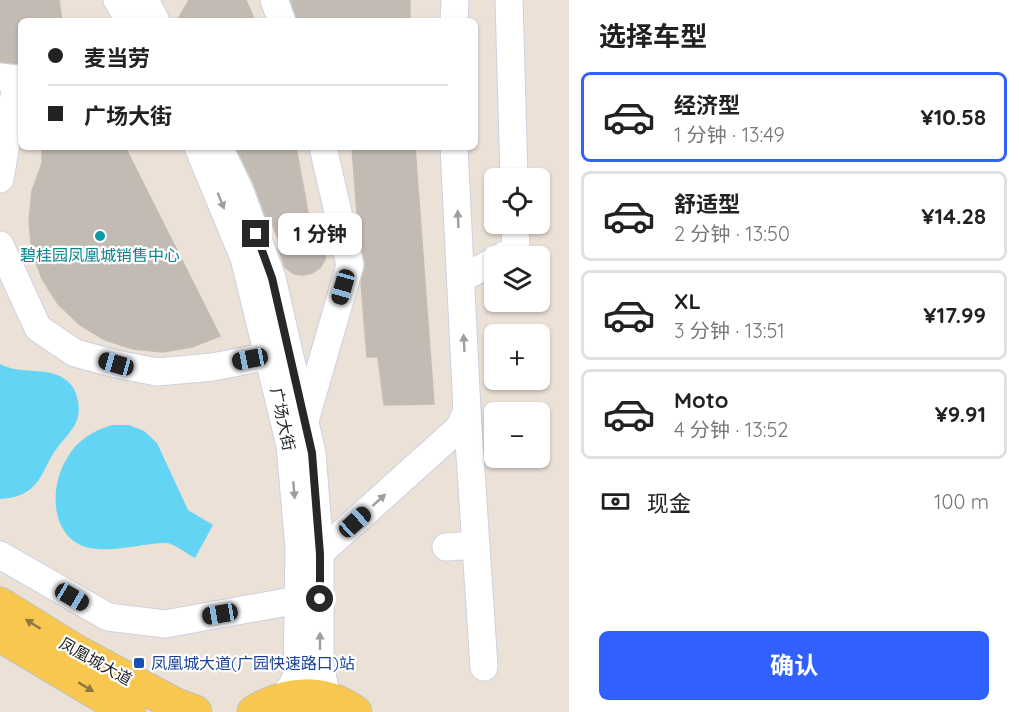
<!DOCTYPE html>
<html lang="zh">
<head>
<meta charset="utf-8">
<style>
  :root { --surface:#fff; --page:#f6f6f6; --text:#222; --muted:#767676; --line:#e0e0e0; --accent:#3061ff }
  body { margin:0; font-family:Quicksand,"Noto Sans SC",sans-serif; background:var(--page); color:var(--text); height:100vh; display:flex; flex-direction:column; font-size:22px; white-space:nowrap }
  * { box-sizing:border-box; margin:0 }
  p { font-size:20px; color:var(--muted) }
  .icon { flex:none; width:33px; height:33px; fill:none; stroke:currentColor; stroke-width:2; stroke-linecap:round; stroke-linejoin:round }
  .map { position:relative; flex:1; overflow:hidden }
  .sheet { display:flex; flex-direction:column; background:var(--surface); width:450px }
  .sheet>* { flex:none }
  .banner { position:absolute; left:18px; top:18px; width:460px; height:132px; border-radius:9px; box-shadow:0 2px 4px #0004; display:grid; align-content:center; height:132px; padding:0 30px; background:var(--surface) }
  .buttons { position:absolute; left:484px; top:168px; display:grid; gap:12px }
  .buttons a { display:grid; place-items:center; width:66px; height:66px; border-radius:9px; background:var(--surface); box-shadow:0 2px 4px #0004; font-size:30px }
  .end { position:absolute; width:27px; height:27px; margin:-14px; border:8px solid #272727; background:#fff; box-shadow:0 0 0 3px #fff }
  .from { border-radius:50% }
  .bubble { position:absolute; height:42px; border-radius:9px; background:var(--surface); box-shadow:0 2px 4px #0004; font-size:20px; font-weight:700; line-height:42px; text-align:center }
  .car { position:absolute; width:18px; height:36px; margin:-18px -9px; border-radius:8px; box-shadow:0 0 4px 2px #0007; background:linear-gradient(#222 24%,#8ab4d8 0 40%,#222 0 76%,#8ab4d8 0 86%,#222 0) }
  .banner b { display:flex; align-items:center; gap:21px; height:57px; font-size:22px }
  .banner b+b { border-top:2px solid var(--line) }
  .banner i { width:15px; height:15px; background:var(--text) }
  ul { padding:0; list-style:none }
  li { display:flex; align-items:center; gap:18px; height:90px; margin:0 12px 9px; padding:0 18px; border:3px solid var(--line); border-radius:9px }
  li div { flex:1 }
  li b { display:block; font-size:22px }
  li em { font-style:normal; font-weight:700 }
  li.selected { border-color:var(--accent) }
  li>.icon { width:54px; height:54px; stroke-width:1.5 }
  h2 { padding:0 30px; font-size:27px; line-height:72px }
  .pay { display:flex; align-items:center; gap:15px; height:66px; padding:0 30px; font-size:22px }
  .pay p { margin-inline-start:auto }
  .action { display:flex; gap:12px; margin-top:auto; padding:12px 30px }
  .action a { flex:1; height:69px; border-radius:9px; background:var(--accent); color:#fff; font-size:24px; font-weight:700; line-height:69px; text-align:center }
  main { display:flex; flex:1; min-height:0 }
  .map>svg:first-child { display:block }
  .water { fill:#63d4f3 }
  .building { fill:#c2bbb4; stroke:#c5bdb1; stroke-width:1.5 }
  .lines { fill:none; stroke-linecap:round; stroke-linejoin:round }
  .minor-casing { stroke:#ccd1e1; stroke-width:29 }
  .major-casing { stroke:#c3c3c3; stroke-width:35 }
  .minor { stroke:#fff; stroke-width:27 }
  .major { stroke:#f7c750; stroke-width:33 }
  .oneway { fill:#9e9e9e }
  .oneway2 { fill:#8f773c }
  .route { stroke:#272727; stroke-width:8 }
  .culture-dot { fill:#0f9aa8; stroke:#fff; stroke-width:2 }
  .transit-dot { fill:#1a4fb4; stroke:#fff; stroke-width:2 }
  .labels { text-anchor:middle; stroke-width:4.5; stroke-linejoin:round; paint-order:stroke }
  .culture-label { font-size:16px; fill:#0d838f; stroke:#fff }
  .street-label { font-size:16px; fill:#272727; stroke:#fff }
  .transit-label { font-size:16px; fill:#164399; stroke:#fff; text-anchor:start }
</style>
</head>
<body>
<main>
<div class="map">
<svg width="569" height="712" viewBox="0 0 569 712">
  <rect width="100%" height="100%" fill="#ebe1d7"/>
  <g class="water">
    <path d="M0 364C25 377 54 363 72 386 78 394 80 408 78 417 74 431 62 440 55 451 45 465 42 483 26 492 18 497 10 498 0 499Z"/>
    <path d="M112 425H129L144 431 157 443 188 510 213 525 195 558C187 554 175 544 167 543 144 543 121 551 98 549 52 547 47 492 66 460 76 441 92 431 112 425Z"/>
  </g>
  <g class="building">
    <polygon points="0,0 59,0 62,21 21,21 21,64 0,62"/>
    <polygon points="189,0 246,0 255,21 177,21"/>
    <polygon points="291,0 410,0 410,21 297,21"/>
    <polygon points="42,147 125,147 220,336 192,347 163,352 133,349 105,340 80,325 58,304 42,279 32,251 29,221 32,191 42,163"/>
    <polygon points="236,147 296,147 311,229 319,234 327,245 325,260 320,268 312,273 303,275 294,274 285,267 279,250 280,242 268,216 266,217 254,184"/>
    <polygon points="352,147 415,147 434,404 384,405 378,357 367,357 361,282 365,262 358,227"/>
  </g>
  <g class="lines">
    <defs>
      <g id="minor">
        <polyline points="117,0 130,21"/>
        <polyline points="145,0 156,21"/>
        <polyline points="274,0 282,21"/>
        <polyline points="509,0 514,178"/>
        <polyline points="454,21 455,0"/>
        <polyline points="0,77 17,79 0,179"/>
        <polyline points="198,147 244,258 290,445 299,548 297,675 292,686 281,699"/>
        <polyline points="219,147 240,191 272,278 312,453 320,553 320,664 327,698"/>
        <polyline points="0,245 38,328 75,353 116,364 157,372 213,367 268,356"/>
        <polyline points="503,256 516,250 515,224"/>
        <polyline points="462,278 495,261"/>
        <polyline points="467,411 484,667"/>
        <polyline points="306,417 350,265 323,147"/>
        <polyline points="446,547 476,545"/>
        <polyline points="320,553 459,428 467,411 454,147"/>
        <polyline points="0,555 108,617 165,624 298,600 316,599"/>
      </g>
      <g id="major">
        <polyline points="0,604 79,653 176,705 195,712"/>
        <polyline points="0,635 129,712"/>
        <path d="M254 712C286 692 322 689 355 712"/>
      </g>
    </defs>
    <use href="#minor" class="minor-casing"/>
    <use href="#major" class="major-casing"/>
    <use href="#minor" class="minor"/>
    <use href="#major" class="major"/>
  </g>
  <defs><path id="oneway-solid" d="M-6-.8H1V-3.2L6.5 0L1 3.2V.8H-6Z" transform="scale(1.5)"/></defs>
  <g class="oneway">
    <use href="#oneway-solid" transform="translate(221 201) rotate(68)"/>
    <use href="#oneway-solid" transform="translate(458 219) rotate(-93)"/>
    <use href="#oneway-solid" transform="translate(464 343) rotate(-93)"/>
    <use href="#oneway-solid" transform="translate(294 490) rotate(85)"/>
    <use href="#oneway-solid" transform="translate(379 500) rotate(-42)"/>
    <use href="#oneway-solid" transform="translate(320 641) rotate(-90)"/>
  </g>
  <g class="oneway2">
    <use href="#oneway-solid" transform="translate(33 624) rotate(-148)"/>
    <use href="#oneway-solid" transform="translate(86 687) rotate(31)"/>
  </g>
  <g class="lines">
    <polyline class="route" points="256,234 272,278 312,453 320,554 320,599"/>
  </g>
  <circle class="culture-dot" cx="100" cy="236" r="6"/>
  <rect class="transit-dot" x="133" y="657" width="12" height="12" rx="3"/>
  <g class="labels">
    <g class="culture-label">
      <text x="100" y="261">碧桂园凤凰城销售中心</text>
    </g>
    <g class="street-label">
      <text transform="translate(283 419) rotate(78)" y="6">广场大街</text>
      <text transform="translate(96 661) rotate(29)" y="6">凤凰城大道</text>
    </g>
    <g class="transit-label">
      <text x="151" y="669">凤凰城大道(广园快速路口)站</text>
    </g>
  </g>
</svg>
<div class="buttons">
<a><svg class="icon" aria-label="locate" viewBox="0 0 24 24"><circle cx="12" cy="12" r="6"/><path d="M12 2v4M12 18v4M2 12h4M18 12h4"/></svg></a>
<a><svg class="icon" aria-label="layers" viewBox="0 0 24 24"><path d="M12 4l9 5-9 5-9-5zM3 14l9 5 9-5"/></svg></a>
<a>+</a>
<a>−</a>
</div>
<i class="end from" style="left:320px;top:599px"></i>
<i class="end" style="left:256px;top:234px"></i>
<div class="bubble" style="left:278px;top:213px;width:84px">1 分钟</div>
<i class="car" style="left:343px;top:287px;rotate:196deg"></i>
<i class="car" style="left:250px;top:359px;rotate:259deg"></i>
<i class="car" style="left:116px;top:364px;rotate:286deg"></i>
<i class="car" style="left:355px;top:522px;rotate:48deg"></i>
<i class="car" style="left:72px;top:597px;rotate:120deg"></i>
<i class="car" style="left:220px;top:614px;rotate:260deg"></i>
<div class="banner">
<b><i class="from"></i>麦当劳</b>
<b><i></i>广场大街</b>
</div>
</div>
<section class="sheet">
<h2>选择车型</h2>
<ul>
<li class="selected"><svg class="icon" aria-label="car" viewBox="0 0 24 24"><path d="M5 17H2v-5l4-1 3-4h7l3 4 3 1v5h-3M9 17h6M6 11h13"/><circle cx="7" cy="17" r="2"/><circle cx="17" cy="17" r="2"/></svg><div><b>经济型</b><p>1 分钟 · 13:49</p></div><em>¥10.58</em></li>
<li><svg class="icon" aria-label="car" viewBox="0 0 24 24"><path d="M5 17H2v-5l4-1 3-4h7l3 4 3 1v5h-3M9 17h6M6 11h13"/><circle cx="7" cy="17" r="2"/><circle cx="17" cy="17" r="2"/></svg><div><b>舒适型</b><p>2 分钟 · 13:50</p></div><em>¥14.28</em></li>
<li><svg class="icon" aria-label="car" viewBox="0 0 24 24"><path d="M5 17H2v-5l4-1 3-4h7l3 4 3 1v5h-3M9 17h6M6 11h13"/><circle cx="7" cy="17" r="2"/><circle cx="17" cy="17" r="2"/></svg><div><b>XL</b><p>3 分钟 · 13:51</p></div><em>¥17.99</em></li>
<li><svg class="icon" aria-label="car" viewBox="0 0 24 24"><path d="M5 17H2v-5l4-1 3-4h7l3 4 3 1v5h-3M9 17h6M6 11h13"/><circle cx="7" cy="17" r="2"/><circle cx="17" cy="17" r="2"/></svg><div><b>Moto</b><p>4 分钟 · 13:52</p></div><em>¥9.91</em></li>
</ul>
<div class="pay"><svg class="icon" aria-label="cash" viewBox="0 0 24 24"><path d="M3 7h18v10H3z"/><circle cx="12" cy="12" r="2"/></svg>现金<p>100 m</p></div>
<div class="action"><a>确认</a></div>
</section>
</main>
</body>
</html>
